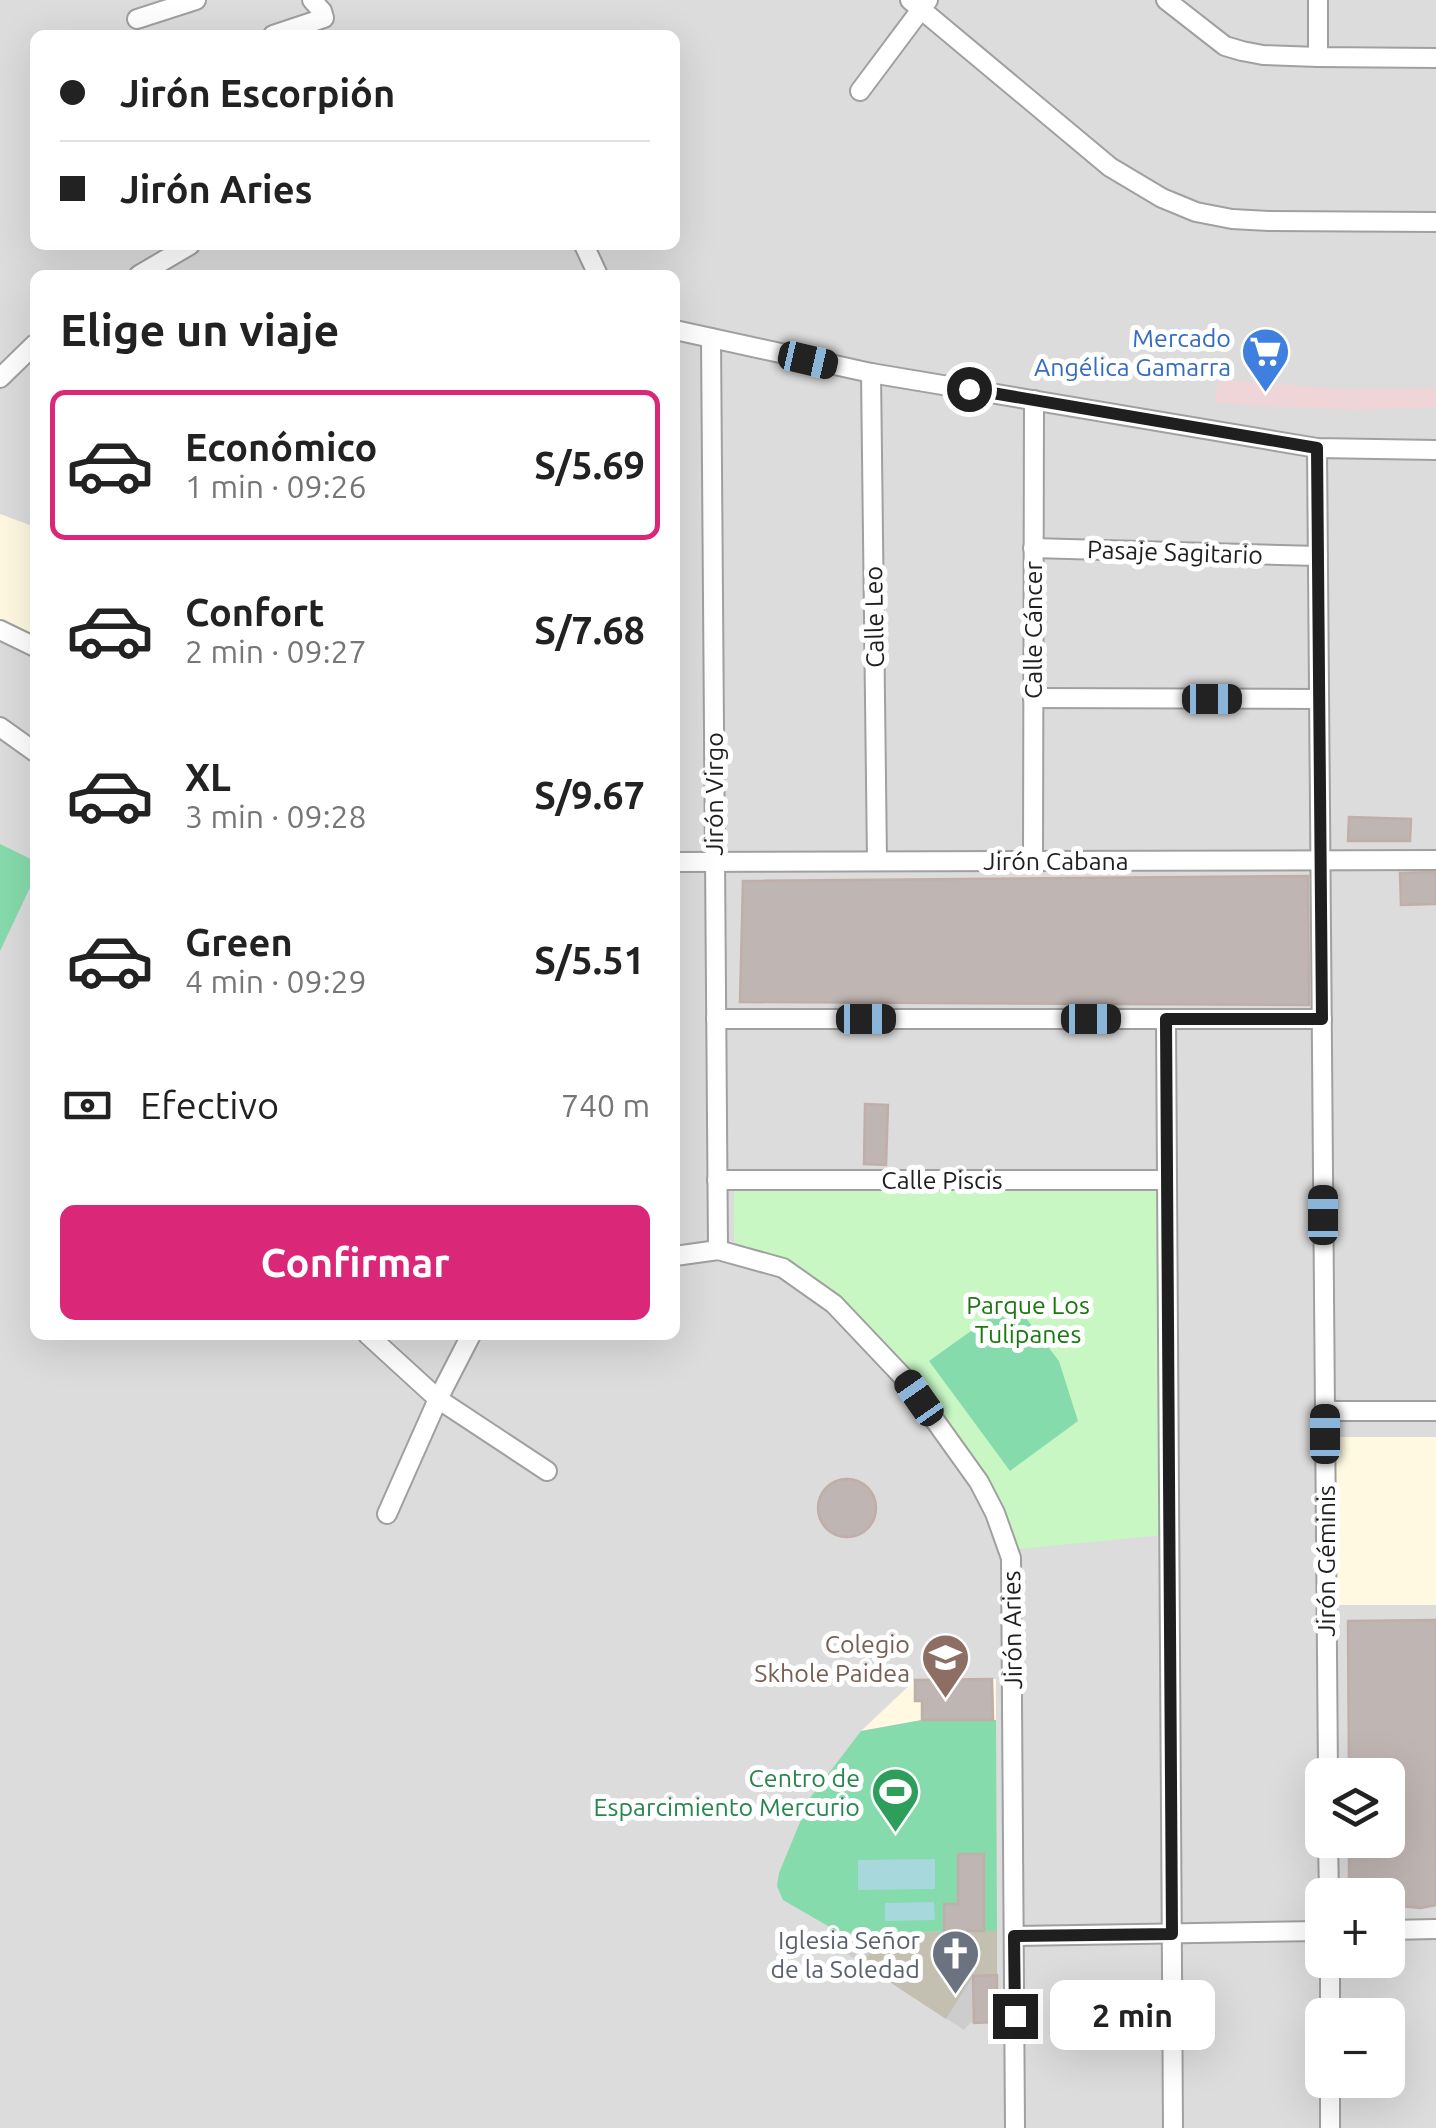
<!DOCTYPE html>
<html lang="es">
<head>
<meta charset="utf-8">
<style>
  :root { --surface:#fff; --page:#f2f2f2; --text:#222; --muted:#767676; --line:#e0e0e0; --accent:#db2777 }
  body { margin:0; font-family:Ubuntu,sans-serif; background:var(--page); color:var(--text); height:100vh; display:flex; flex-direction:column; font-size:38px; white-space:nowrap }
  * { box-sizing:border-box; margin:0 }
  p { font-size:32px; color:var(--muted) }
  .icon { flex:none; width:55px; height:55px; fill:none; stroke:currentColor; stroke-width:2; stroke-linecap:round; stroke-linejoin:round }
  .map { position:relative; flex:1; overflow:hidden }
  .drawer { position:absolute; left:30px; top:270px; width:650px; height:1070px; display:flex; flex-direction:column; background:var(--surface); border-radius:15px; box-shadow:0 10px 40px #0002 }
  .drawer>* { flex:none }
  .banner { position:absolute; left:30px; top:30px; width:650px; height:220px; border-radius:15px; box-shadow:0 10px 40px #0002; display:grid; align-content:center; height:220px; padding:0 30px; background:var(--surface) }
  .tools { position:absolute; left:1305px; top:1758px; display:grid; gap:20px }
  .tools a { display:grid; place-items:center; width:100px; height:100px; border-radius:15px; background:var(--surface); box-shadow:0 10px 40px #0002; font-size:50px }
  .end { position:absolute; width:45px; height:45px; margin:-22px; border:12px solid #1f1f1f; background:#fff; box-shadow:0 0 0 5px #fff }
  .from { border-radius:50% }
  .bubble { position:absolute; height:70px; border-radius:15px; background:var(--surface); box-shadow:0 10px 40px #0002; font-size:32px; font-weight:600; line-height:70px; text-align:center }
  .car { position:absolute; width:30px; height:60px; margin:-30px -15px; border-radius:12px; box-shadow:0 0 8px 2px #0007; background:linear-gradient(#222 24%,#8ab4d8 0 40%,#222 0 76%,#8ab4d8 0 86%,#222 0) }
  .banner b { display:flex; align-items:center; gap:35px; height:95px; font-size:38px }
  .banner b+b { border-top:2px solid var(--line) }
  .banner i { width:25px; height:25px; background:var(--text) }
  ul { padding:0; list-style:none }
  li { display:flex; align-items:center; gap:30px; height:150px; margin:0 20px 15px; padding:0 10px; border:5px solid transparent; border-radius:15px }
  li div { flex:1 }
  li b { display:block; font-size:38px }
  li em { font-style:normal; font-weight:600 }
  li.active { border-color:var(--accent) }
  li>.icon { width:90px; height:90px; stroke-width:1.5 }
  h2 { padding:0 30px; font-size:45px; line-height:120px }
  .pay { display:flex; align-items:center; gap:25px; height:110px; padding:0 30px; font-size:38px }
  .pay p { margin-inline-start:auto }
  .action { display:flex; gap:20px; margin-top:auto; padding:20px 30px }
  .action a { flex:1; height:115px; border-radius:15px; background:var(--accent); color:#fff; font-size:40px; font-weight:600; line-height:115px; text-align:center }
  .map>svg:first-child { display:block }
  .residential { fill:#dddcdc; fill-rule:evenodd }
  .commercial { fill:#efd5d8 }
  .education { fill:#fef9e0 }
  .religious { fill:#cdcdcd }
  .construction { fill:#c3c0b1 }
  .park { fill:#c8f7c4 }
  .pitch { fill:#86dbac }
  .water { fill:#a7d8db }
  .building { fill:#bfb5b2; stroke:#c0afa8; stroke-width:2.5 }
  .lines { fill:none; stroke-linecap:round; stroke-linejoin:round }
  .minor-casing { stroke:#a0a0a0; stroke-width:22 }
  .minor { stroke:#fff; stroke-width:18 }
  .route { stroke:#1f1f1f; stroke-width:12 }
  .labels { text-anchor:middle; stroke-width:10; stroke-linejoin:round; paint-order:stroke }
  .shop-label { font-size:25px; fill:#366cbe; stroke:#fff; text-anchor:end }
  .street-label { font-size:25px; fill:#1f1f1f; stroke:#fff }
  .park-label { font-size:25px; fill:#197910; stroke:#fff }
  .education-label { font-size:25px; fill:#785e54; stroke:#fff; text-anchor:end }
  .leisure-label { font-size:25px; fill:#27864d; stroke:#fff; text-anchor:end }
  .worship-label { font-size:25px; fill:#5b616d; stroke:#fff; text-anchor:end }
</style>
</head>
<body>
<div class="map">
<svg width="1436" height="2128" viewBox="0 0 1436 2128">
  <rect width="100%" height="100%" fill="#efeae5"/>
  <path class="residential" d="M0 0H1436V2128H0ZM35 35H675V245H35ZM35 275H675V1335H35ZM1322 1775H1388V1840H1322ZM1322 1895H1388V1960H1322ZM1322 2015H1388V2080H1322Z"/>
  <polygon class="commercial" points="1219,379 1342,390 1436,388 1436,407 1352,410 1214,403"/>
  <g class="education">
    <polygon points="0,514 35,527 35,639 0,624"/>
    <polygon points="1334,1437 1436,1437 1436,1605 1335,1605"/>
    <polygon points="996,1679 996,1720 922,1720 861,1731 915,1680"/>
  </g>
  <polygon class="religious" points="997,1931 997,2022 970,2023 964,2030 835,1946 841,1933"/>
  <polygon class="construction" points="997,1931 997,1975 973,1976 946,2019 862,1964 877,1944 871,1939 876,1933"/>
  <polygon class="park" points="734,1187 1156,1187 1164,1535 1018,1549 986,1487 925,1397 779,1260 734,1242"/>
  <g class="pitch">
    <polygon points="0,844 35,861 35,877 0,951"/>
    <polygon points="1013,1301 1059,1361 1078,1421 1010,1471 929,1361"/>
    <polygon points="922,1720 996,1720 997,1931 840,1933 783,1900 777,1886 779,1873 810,1798 861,1731"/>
  </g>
  <g class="water">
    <polygon points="935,1859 935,1889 858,1890 858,1860"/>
    <polygon points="934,1902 935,1920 885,1921 885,1903"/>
  </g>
  <g class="building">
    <polygon points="1349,817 1411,819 1410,841 1348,841"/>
    <polygon points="1436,872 1436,904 1401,905 1400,873"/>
    <polygon points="1308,876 1309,1005 740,1002 743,881"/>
    <polygon points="865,1104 888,1105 886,1165 864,1164"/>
    <circle cx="847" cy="1508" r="29"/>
    <polygon points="1436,1620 1436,1905 1421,1908 1388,1905 1388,1895 1349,1895 1349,1840 1388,1840 1388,1775 1349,1775 1348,1621"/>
    <polygon points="992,1679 993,1720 922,1720 922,1701 915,1701 915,1680"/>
    <polygon points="958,1854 984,1854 984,1931 944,1931 944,1904 958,1904"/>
    <polygon points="997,1975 997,2022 974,2023 973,1976"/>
  </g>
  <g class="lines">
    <defs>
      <g id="minor">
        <polyline points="910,0 1110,167 1162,198 1196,212 1232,219 1269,221 1436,222"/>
        <polyline points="1166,0 1225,46 1242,51 1263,55 1318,57 1436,58"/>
        <polyline points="1318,0 1318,57"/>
        <polyline points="137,19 196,0"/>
        <polyline points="273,35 324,18 322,11 312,0"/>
        <polyline points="860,91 928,0"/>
        <polyline points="584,245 598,275"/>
        <polyline points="139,275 190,245"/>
        <polyline points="675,330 871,373 1317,448 1436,450"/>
        <polyline points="711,338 718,1250"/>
        <polyline points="871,373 877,861"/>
        <polyline points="0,378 35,344"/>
        <polyline points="1317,448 1328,1775"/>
        <polyline points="1033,548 1318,556"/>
        <polyline points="0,630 35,647"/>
        <polyline points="1033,698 1319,699"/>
        <polyline points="0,727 35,752"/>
        <polyline points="1033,860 1034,400"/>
        <polyline points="675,862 1436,860"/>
        <polyline points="716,1019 1322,1019"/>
        <polyline points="1166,1019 1173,2128"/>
        <polyline points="717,1180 1167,1180"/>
        <polyline points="675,1256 718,1250 783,1268 834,1304 906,1380 979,1482 995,1513 1011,1558 1015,2128"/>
        <polyline points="368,1335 438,1399 547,1471"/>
        <polyline points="1325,1411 1436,1411"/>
        <polyline points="387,1514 438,1399 471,1335"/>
        <polyline points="1328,1840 1329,1895"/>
        <polyline points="1388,1930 1436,1929"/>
        <polyline points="1014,1936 1322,1931"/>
        <polyline points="1330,1960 1330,2015"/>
        <polyline points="1330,2080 1330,2128"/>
      </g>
    </defs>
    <use href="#minor" class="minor-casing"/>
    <use href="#minor" class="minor"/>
  </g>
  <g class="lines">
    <polyline class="route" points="969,389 1317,448 1322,1019 1166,1019 1172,1934 1014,1936 1015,2016"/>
  </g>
  <defs>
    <symbol id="supermarket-pin" viewBox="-11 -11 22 30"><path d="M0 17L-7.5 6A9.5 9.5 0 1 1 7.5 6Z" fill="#3f7fe0" stroke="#fff"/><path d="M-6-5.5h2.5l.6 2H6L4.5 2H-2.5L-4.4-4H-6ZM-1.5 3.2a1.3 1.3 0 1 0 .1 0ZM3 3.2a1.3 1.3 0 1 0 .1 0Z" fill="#fff"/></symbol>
    <symbol id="school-pin" viewBox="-11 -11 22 30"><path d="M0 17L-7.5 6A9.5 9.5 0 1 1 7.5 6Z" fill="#8d6e63" stroke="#fff"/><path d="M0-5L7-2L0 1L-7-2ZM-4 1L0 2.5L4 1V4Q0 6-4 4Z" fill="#fff"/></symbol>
    <symbol id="stadium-pin" viewBox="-11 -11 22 30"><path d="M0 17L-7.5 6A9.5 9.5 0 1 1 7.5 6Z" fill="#2e9e5b" stroke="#fff"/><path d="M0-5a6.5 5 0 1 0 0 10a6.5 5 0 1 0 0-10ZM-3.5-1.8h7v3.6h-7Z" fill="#fff"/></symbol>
    <symbol id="church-pin" viewBox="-11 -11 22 30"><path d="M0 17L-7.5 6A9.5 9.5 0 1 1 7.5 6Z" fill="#6b7280" stroke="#fff"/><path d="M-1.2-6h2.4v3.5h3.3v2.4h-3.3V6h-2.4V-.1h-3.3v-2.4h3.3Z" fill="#fff"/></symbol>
  </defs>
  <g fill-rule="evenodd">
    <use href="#supermarket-pin" x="1238" y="324" width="55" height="75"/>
    <use href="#school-pin" x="918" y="1630" width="55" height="75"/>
    <use href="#stadium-pin" x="868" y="1764" width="55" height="75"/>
    <use href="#church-pin" x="928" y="1926" width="55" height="75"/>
  </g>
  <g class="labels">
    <g class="shop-label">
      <text x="1231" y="347">Mercado<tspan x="1231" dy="29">Angélica Gamarra</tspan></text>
    </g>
    <g class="street-label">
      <text transform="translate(1175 552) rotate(2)" y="9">Pasaje Sagitario</text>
      <text transform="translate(874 617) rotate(-91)" y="9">Calle Leo</text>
      <text transform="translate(1033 630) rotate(-90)" y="9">Calle Cáncer</text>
      <text transform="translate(714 794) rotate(-90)" y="9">Jirón Virgo</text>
      <text x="1056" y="870">Jirón Cabana</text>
      <text x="942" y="1189">Calle Piscis</text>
      <text transform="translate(1326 1561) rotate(-90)" y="9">Jirón Géminis</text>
      <text transform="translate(1012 1630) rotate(-91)" y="9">Jirón Aries</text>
    </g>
    <g class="park-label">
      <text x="1028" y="1314">Parque Los<tspan x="1028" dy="29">Tulipanes</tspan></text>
    </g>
    <g class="education-label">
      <text x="910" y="1653">Colegio<tspan x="910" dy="29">Skhole Paidea</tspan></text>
    </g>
    <g class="leisure-label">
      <text x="860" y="1787">Centro de<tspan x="860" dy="29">Esparcimiento Mercurio</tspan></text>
    </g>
    <g class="worship-label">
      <text x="920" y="1949">Iglesia Señor<tspan x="920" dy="29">de la Soledad</tspan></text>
    </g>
  </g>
</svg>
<div class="tools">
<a><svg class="icon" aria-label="layers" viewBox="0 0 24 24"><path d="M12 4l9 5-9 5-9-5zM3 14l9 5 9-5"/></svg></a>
<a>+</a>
<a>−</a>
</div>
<i class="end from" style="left:969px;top:389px"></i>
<i class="end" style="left:1015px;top:2016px"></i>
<div class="bubble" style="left:1050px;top:1980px;width:165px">2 min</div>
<i class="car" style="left:808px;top:360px;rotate:103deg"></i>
<i class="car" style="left:1212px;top:699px;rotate:90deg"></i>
<i class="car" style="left:866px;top:1019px;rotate:90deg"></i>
<i class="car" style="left:1091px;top:1019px;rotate:90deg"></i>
<i class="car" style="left:1323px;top:1215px;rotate:0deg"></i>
<i class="car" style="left:919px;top:1398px;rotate:325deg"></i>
<i class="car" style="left:1325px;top:1434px;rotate:0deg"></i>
<div class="banner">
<b><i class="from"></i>Jirón Escorpión</b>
<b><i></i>Jirón Aries</b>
</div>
<section class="drawer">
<h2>Elige un viaje</h2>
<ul>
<li class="active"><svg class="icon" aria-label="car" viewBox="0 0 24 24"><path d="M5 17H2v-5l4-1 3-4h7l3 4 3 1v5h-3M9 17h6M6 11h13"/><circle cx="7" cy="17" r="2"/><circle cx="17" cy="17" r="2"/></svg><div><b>Económico</b><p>1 min · 09:26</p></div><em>S/5.69</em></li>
<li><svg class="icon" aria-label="car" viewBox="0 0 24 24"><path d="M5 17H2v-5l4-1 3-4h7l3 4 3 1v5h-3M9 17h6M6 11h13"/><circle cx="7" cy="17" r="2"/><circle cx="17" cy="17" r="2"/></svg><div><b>Confort</b><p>2 min · 09:27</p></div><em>S/7.68</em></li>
<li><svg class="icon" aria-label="car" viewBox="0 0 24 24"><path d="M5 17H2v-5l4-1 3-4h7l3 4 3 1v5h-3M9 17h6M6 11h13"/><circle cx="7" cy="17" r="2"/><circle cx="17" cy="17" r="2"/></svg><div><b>XL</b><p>3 min · 09:28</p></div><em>S/9.67</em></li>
<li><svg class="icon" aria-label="car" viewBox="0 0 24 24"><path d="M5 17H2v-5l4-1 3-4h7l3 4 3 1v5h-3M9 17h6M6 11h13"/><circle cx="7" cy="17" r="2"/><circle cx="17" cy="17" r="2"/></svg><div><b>Green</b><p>4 min · 09:29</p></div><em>S/5.51</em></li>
</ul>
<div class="pay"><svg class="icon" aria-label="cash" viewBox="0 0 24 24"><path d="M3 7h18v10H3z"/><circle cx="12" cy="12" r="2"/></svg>Efectivo<p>740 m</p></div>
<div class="action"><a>Confirmar</a></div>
</section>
</div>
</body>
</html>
